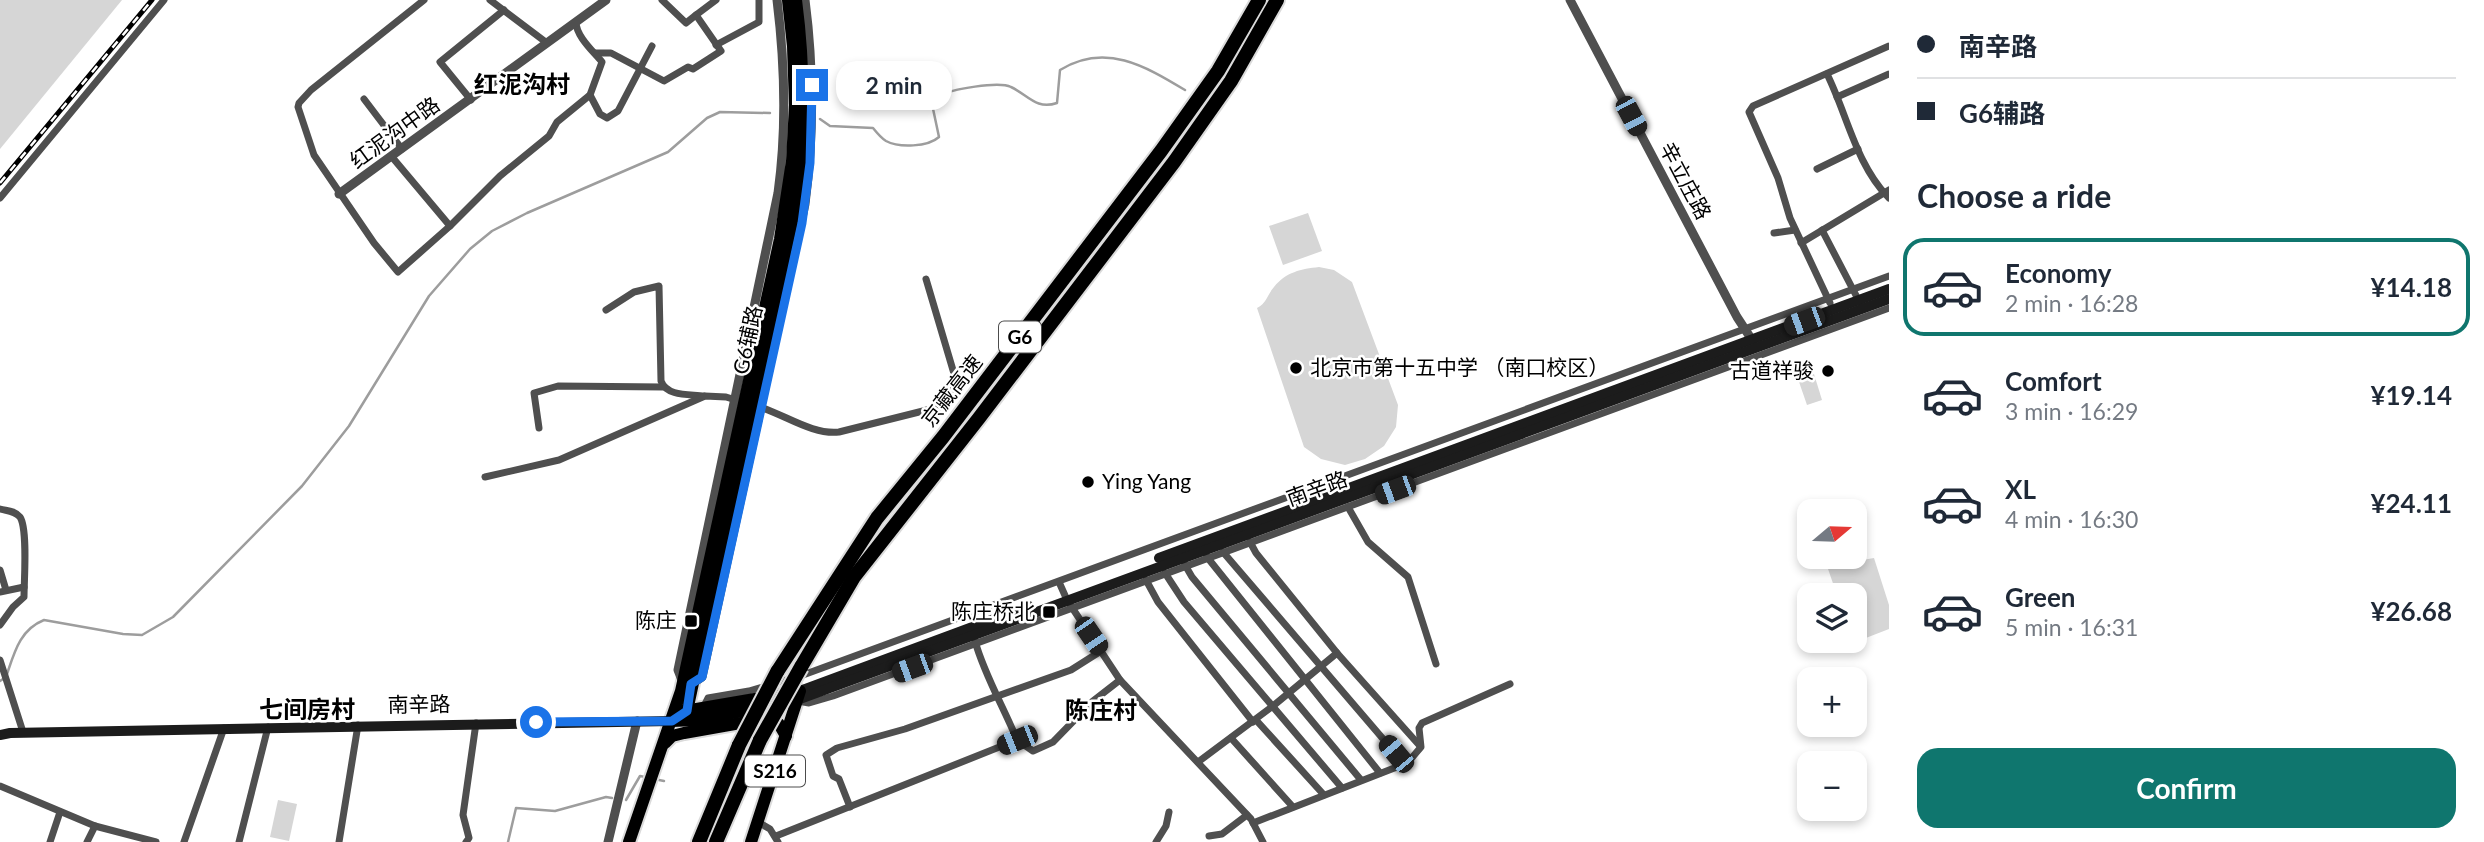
<!DOCTYPE html>
<html lang="en">
<head>
<meta charset="utf-8">
<style>
  :root { --surface:#fff; --page:#f2f2f3; --text:#1f2937; --muted:#747a83; --line:#e0e1e3; --accent:#0f766e }
  body { margin:0; font-family:Lato,"Noto Sans SC",sans-serif; background:var(--page); color:var(--text); height:100vh; display:flex; flex-direction:column; font-size:26px; white-space:nowrap }
  * { box-sizing:border-box; margin:0 }
  p { font-size:23px; color:var(--muted) }
  .icon { flex:none; width:38px; height:38px; fill:none; stroke:currentColor; stroke-width:2; stroke-linecap:round; stroke-linejoin:round }
  .map { position:relative; flex:1; overflow:hidden }
  .drawer { display:flex; flex-direction:column; background:var(--surface); width:595px }
  .drawer>* { flex:none }
  .top-card { display:grid; align-content:center; height:154px; padding:0 28px; background:var(--surface) }
  .needle { width:46px; rotate:71deg }
  .controls { position:absolute; left:1797px; top:499px; display:grid; gap:14px }
  .controls a { display:grid; place-items:center; width:70px; height:70px; border-radius:14px; background:var(--surface); box-shadow:0 4px 10px #0003; font-size:35px }
  .end { position:absolute; width:32px; height:32px; margin:-16px; border:9px solid #1a73e8; background:#fff; box-shadow:0 0 0 4px #fff }
  .from { border-radius:50% }
  .bubble { position:absolute; height:49px; border-radius:21px; background:var(--surface); box-shadow:0 4px 10px #0003; font-size:23px; font-weight:700; line-height:49px; text-align:center }
  .car { position:absolute; width:21px; height:42px; margin:-21px -10px; border-radius:9px; box-shadow:0 0 5px 2px #0007; background:linear-gradient(#222 24%,#8ab4d8 0 40%,#222 0 76%,#8ab4d8 0 86%,#222 0) }
  .top-card b { display:flex; align-items:center; gap:24px; height:66px; font-size:26px }
  .top-card b+b { border-top:2px solid var(--line) }
  .top-card i { width:18px; height:18px; background:var(--text) }
  ul { padding:0; list-style:none }
  li { display:flex; align-items:center; gap:21px; height:98px; margin:0 14px 10px; padding:0 14px; border:4px solid transparent; border-radius:21px }
  li div { flex:1 }
  li b { display:block; font-size:26px }
  li em { font-style:normal; font-weight:700 }
  li.selected { border-color:var(--accent) }
  li>.icon { width:63px; height:63px; stroke-width:1.5 }
  h2 { padding:0 28px; font-size:32px; line-height:84px }
  .cta { display:flex; gap:14px; margin-top:auto; padding:14px 28px }
  .cta a { flex:1; height:80px; border-radius:21px; background:var(--accent); color:#fff; font-size:28px; font-weight:700; line-height:80px; text-align:center }
  main { display:flex; flex:1; min-height:0 }
  .map>svg:first-child { display:block }
  .green { fill:#d6d6d6 }
  .lines { fill:none; stroke-linecap:round; stroke-linejoin:round }
  .stream { stroke:#9d9d9d; stroke-width:2.5 }
  .primary-casing { stroke:#dbdbdb; stroke-width:16 }
  .motorway-casing { stroke:#dbdbdb; stroke-width:18 }
  .minor { stroke:#4f4f4f; stroke-width:7 }
  .tertiary { stroke:#4f4f4f; stroke-width:9 }
  .secondary { stroke:#1c1c1c; stroke-width:10 }
  .primary { stroke:#000; stroke-width:12 }
  .motorway { stroke:#000; stroke-width:14 }
  .rail-casing { stroke:#000; stroke-width:5 }
  .rail { stroke:#fff; stroke-width:2.5; stroke-dasharray:8; stroke-linecap:butt }
  .motorway-bridge-casing { stroke:#dbdbdb; stroke-width:18; stroke-linecap:butt }
  .motorway-bridge { stroke:#000; stroke-width:14 }
  .route { stroke:#1a73e8; stroke-width:9 }
  .poi-dot { fill:#000; stroke:#fff; stroke-width:2.5 }
  .labels { text-anchor:middle; stroke-width:5; stroke-linejoin:round; paint-order:stroke }
  .shield { fill:#fff; stroke:#4c4c4c; stroke-width:2 }
  .shield-label { font-size:19px; font-weight:bold; fill:#000 }
  .street-label { font-size:21px; fill:#000; stroke:#fff }
  .poi-label { font-size:21px; fill:#000; stroke:#fff; text-anchor:end }
  .quarter-label { font-size:24px; font-weight:bold; fill:#000; stroke:#fff }
</style>
</head>
<body>
<main>
<div class="map">
<svg width="1889" height="842" viewBox="0 0 1889 842">
  <rect width="100%" height="100%" fill="#fff"/>
  <g class="green">
    <polygon points="0,0 122,0 0,149"/>
    <polygon points="1308,213 1322,251 1283,265 1269,226"/>
    <path d="M1319 267 1334 270 1352 282 1398 405 1396 427 1384 446 1365 459 1345 465 1321 459 1304 447 1257 308C1267 303 1267 295 1274 287 1286 272 1301 269 1319 267Z"/>
    <polygon points="1814,374 1822,400 1807,405 1798,379"/>
    <polygon points="1874,558 1889,605 1889,629 1853,643 1852,641 1855,640 1855,595 1837,595 1827,566"/>
    <polygon points="278,800 297,804 289,841 270,837"/>
  </g>
  <g class="lines">
    <g class="stream">
      <path d="M820 119 830 126 873 128C877 133 881 138 886 141 899 148 928 147 939 137L932 104C934 101 936 98 939 96 951 89 999 81 1011 87 1028 95 1036 110 1057 103L1060 70C1105 42 1145 66 1185 90"/>
      <path d="M0 681 6 677C14 654 19 630 44 620L123 634 142 635 173 617 302 486 349 426 429 296 470 249 492 231 527 213 668 152 707 118 720 112 770 113"/>
      <polyline points="659,780 664,781"/>
      <polyline points="626,800 640,776 645,777"/>
      <polyline points="508,842 516,808 555,811 606,797 612,798"/>
    </g>
    <defs>
      <g id="primary">
        <polyline points="679,712 800,691 751,842"/>
        <path d="M672 720 687 711 796 203C805 134 805 68 796 0"/>
        <polyline points="672,721 696,720 785,703"/>
        <polyline points="665,743 672,736 684,733 764,719 779,724 786,736"/>
        <polyline points="629,842 681,691 780,239 792,161 795,105 793,46 788,0"/>
      </g>
      <g id="motorway">
        <polyline points="801,667 854,577 979,418 1174,162 1231,81 1277,0"/>
        <polyline points="777,672 877,518 943,437 1161,151 1218,71 1259,0"/>
        <polyline points="699,842 739,745"/>
        <polyline points="716,842 760,740"/>
      </g>
    </defs>
    <use href="#primary" class="primary-casing"/>
    <use href="#motorway" class="motorway-casing"/>
    <g class="minor">
      <polyline points="424,0 311,90 299,103 298,107 314,155 374,243 398,272 450,226"/>
      <polyline points="490,0 547,43"/>
      <polyline points="662,0 686,23 696,15"/>
      <polyline points="716,45 759,22 759,0"/>
      <polyline points="595,53 611,53 664,81 688,67 693,69 721,51 696,15 716,0"/>
      <path d="M1827 74C1847 114 1856 165 1889 198"/>
      <polyline points="590,95 600,114 607,118 618,111 652,46"/>
      <polyline points="1837,97 1889,74"/>
      <polyline points="364,99 402,149"/>
      <polyline points="471,100 440,62 504,10"/>
      <path d="M392 157 450 226 500 176 549 136 557 122 590 95 602 62C593 51 576 36 576 22"/>
      <polyline points="1817,169 1858,149"/>
      <polyline points="0,198 164,0"/>
      <polyline points="1822,230 1860,303"/>
      <polyline points="1774,233 1795,230"/>
      <polyline points="1801,243 1889,190"/>
      <polyline points="1830,303 1790,218 1778,178 1749,112 1753,106 1889,46"/>
      <path d="M606 310 634 292 659 286 661 381C667 397 690 394 704 396"/>
      <path d="M757 406C784 414 812 435 839 432L943 406 955 386V377L926 279"/>
      <polyline points="539,428 534,393 558,386 663,387"/>
      <polyline points="485,477 559,460 705,396 726,397 739,401"/>
      <polyline points="1348,507 1368,542 1408,577 1436,664"/>
      <path d="M0 509C7 511 14 510 20 517 28 529 24 581 24 597L13 607 0 625"/>
      <polyline points="1250,542 1256,553 1337,653 1420,746"/>
      <polyline points="1223,552 1396,754 1402,765"/>
      <polyline points="1207,557 1380,773"/>
      <polyline points="1185,565 1192,577 1361,780"/>
      <polyline points="0,570 6,590"/>
      <polyline points="1165,573 1184,602 1342,788"/>
      <polyline points="1146,580 1158,602 1253,722"/>
      <polyline points="1059,582 1067,600 1120,680 1251,819 1263,842"/>
      <polyline points="0,592 24,587"/>
      <path d="M975 641C984 674 1004 708 1017 740"/>
      <polyline points="0,660 23,732"/>
      <polyline points="798,701 809,703 833,696 1889,308"/>
      <polyline points="703,708 708,698 749,691 803,675 1889,276"/>
      <polyline points="1256,720 1324,795"/>
      <polyline points="1231,738 1293,807"/>
      <polyline points="1198,762 1273,706 1337,653"/>
      <polyline points="0,786 95,826 156,842"/>
      <polyline points="850,807 839,779 833,776 826,755 837,748 905,729 1071,670 1101,651"/>
      <polyline points="758,822 770,829 778,842"/>
      <polyline points="1253,823 1402,765 1410,760 1421,747 1419,728 1422,723 1510,684"/>
      <polyline points="776,836 1017,740 1033,751 1053,742 1093,701 1120,680"/>
      <polyline points="1209,836 1222,834 1247,815"/>
      <polyline points="50,842 60,812"/>
      <polyline points="87,842 95,826"/>
      <polyline points="184,842 224,728"/>
      <polyline points="239,842 268,727"/>
      <polyline points="339,842 358,725"/>
      <polyline points="466,842 469,838 463,815 476,723"/>
      <polyline points="1156,842 1166,826 1169,812"/>
    </g>
    <g class="tertiary">
      <polyline points="1570,0 1737,317 1752,340"/>
      <polyline points="339,194 606,0"/>
      <path d="M683 683 678 670 778 193C787 128 785 65 777 0"/>
      <path d="M693 683 702 677 805 204C814 135 814 69 805 0"/>
      <polyline points="608,842 637,721"/>
    </g>
    <g class="secondary">
      <polyline points="1159,558 1889,289"/>
      <polyline points="800,691 1029,606"/>
      <polyline points="797,700 1889,299"/>
      <polyline points="0,735 10,733 672,721"/>
    </g>
    <use href="#primary" class="primary"/>
    <use href="#motorway" class="motorway"/>
    <defs>
      <polyline id="rail" points="0,183 152,0"/>
    </defs>
    <use href="#rail" class="rail-casing"/>
    <use href="#rail" class="rail"/>
    <defs>
      <g id="motorway-bridge">
        <polyline points="760,740 801,667"/>
        <polyline points="739,745 777,672"/>
      </g>
    </defs>
    <use href="#motorway-bridge" class="motorway-bridge-casing"/>
    <use href="#motorway-bridge" class="motorway-bridge"/>
  </g>
  <g class="lines">
    <polyline class="route" points="536,722 672,721 687,711 691,684 702,677 802,223 810,163 812,85"/>
  </g>
  <g class="poi-dot">
    <circle cx="1296" cy="368" r="7"/>
    <circle cx="1828" cy="371" r="7"/>
    <circle cx="1088" cy="482" r="7"/>
    <rect x="1042" y="605" width="14" height="14" rx="3.5"/>
    <rect x="684" y="614" width="14" height="14" rx="3.5"/>
  </g>
  <g class="labels">
    <g class="shield">
      <rect x="999" y="321.5" width="42" height="31" rx="5"/>
      <rect x="745" y="755.5" width="60" height="31" rx="5"/>
    </g>
    <g class="shield-label">
      <text x="1020" y="344">G6</text>
      <text x="775" y="778">S216</text>
    </g>
    <g class="street-label">
      <text transform="translate(395 133) rotate(-36)" y="7">红泥沟中路</text>
      <text transform="translate(1685 181) rotate(62)" y="7">辛立庄路</text>
      <text transform="translate(748 340) rotate(-78)" y="7">G6辅路</text>
      <text transform="translate(952 391) rotate(-52)" y="7">京藏高速</text>
      <text transform="translate(1317 489) rotate(-20)" y="7">南辛路</text>
      <text transform="translate(419 705) rotate(-1)" y="7">南辛路</text>
    </g>
    <g class="poi-label">
      <text x="1310" y="375" text-anchor="start">北京市第十五中学 （南口校区）</text>
      <text x="1814" y="378">古道祥骏</text>
      <text x="1102" y="489" text-anchor="start">Ying Yang</text>
      <text x="1035" y="619">陈庄桥北</text>
      <text x="677" y="628">陈庄</text>
    </g>
    <g class="quarter-label">
      <text x="522" y="93">红泥沟村</text>
      <text x="307" y="718">七间房村</text>
      <text x="1101" y="719">陈庄村</text>
    </g>
  </g>
</svg>
<div class="controls">
<a><svg class="needle" viewBox="-14 -14 28 28"><path d="M0-13l5 13h-10z" fill="#e53935"/><path d="M0 13l5-13h-10z" fill="#747a83"/></svg></a>
<a><svg class="icon" aria-label="layers" viewBox="0 0 24 24"><path d="M12 4l9 5-9 5-9-5zM3 14l9 5 9-5"/></svg></a>
<a>+</a>
<a>−</a>
</div>
<i class="end from" style="left:536px;top:722px"></i>
<i class="end" style="left:812px;top:85px"></i>
<div class="bubble" style="left:836px;top:61px;width:116px">2 min</div>
<i class="car" style="left:1631px;top:116px;rotate:152deg"></i>
<i class="car" style="left:1804px;top:321px;rotate:250deg"></i>
<i class="car" style="left:1395px;top:490px;rotate:250deg"></i>
<i class="car" style="left:1091px;top:636px;rotate:146deg"></i>
<i class="car" style="left:912px;top:668px;rotate:250deg"></i>
<i class="car" style="left:1017px;top:740px;rotate:248deg"></i>
<i class="car" style="left:1396px;top:754px;rotate:320deg"></i>
</div>
<section class="drawer">
<div class="top-card">
<b><i class="from"></i>南辛路</b>
<b><i></i>G6辅路</b>
</div>
<h2>Choose a ride</h2>
<ul>
<li class="selected"><svg class="icon" aria-label="car" viewBox="0 0 24 24"><path d="M5 17H2v-5l4-1 3-4h7l3 4 3 1v5h-3M9 17h6M6 11h13"/><circle cx="7" cy="17" r="2"/><circle cx="17" cy="17" r="2"/></svg><div><b>Economy</b><p>2 min · 16:28</p></div><em>¥14.18</em></li>
<li><svg class="icon" aria-label="car" viewBox="0 0 24 24"><path d="M5 17H2v-5l4-1 3-4h7l3 4 3 1v5h-3M9 17h6M6 11h13"/><circle cx="7" cy="17" r="2"/><circle cx="17" cy="17" r="2"/></svg><div><b>Comfort</b><p>3 min · 16:29</p></div><em>¥19.14</em></li>
<li><svg class="icon" aria-label="car" viewBox="0 0 24 24"><path d="M5 17H2v-5l4-1 3-4h7l3 4 3 1v5h-3M9 17h6M6 11h13"/><circle cx="7" cy="17" r="2"/><circle cx="17" cy="17" r="2"/></svg><div><b>XL</b><p>4 min · 16:30</p></div><em>¥24.11</em></li>
<li><svg class="icon" aria-label="car" viewBox="0 0 24 24"><path d="M5 17H2v-5l4-1 3-4h7l3 4 3 1v5h-3M9 17h6M6 11h13"/><circle cx="7" cy="17" r="2"/><circle cx="17" cy="17" r="2"/></svg><div><b>Green</b><p>5 min · 16:31</p></div><em>¥26.68</em></li>
</ul>
<div class="cta"><a>Confirm</a></div>
</section>
</main>
</body>
</html>
